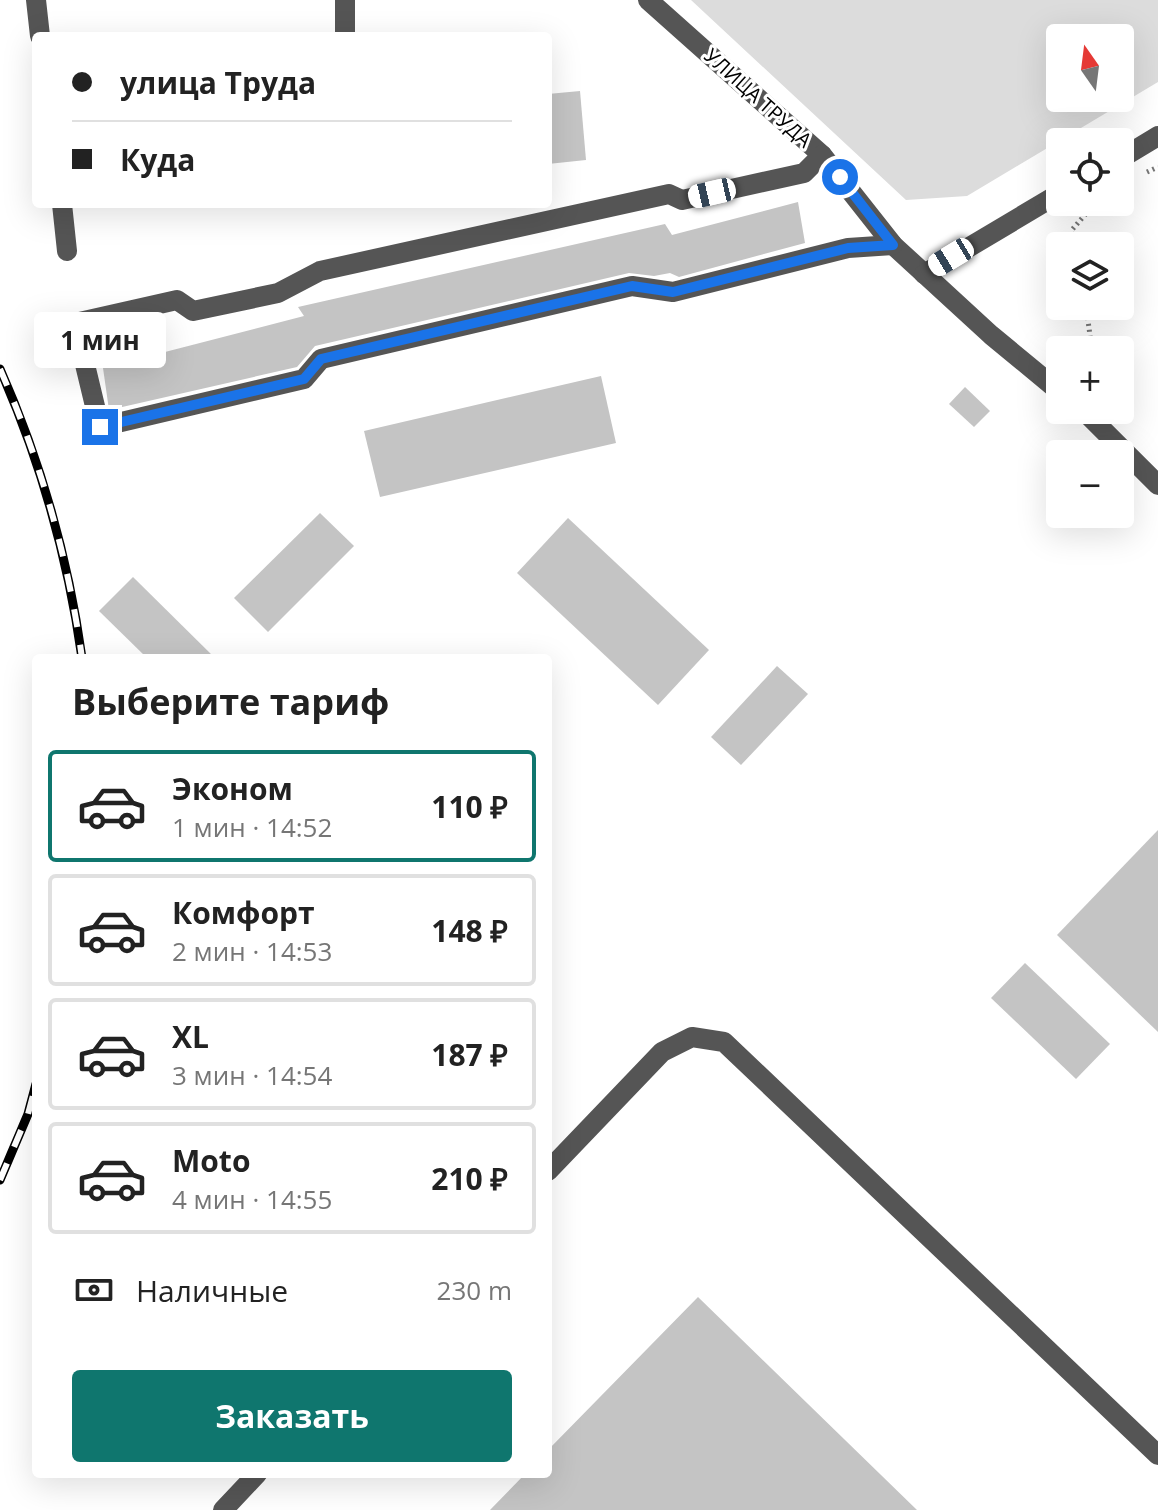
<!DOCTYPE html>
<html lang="ru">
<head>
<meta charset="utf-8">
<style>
  :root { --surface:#fff; --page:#f2f2f2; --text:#222; --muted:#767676; --line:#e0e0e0; --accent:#0f766e }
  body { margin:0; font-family:"Open Sans",sans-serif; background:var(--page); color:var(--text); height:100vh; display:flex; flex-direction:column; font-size:30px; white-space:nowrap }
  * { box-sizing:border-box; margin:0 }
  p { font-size:26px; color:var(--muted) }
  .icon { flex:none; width:44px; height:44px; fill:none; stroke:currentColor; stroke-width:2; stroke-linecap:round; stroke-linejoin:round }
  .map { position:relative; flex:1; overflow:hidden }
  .panel { position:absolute; left:32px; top:654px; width:520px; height:824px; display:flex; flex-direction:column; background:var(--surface); border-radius:8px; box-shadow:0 8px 32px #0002 }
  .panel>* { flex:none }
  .hud { position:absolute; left:32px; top:32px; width:520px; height:176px; border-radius:8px; box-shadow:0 8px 32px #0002; display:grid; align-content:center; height:176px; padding:0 40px; background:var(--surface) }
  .needle { width:52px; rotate:346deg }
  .tools { position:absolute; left:1046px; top:24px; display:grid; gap:16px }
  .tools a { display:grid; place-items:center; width:88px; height:88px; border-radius:8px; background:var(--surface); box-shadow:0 8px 32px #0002; font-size:40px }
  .end { position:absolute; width:36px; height:36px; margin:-18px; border:10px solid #1a73e8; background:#fff; box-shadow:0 0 0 4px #fff }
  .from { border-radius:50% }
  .bubble { position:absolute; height:56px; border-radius:8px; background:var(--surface); box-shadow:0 8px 32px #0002; font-size:26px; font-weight:700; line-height:56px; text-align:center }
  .car { position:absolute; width:24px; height:48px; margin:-24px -12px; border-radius:10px; box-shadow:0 0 6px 2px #0007; background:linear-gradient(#fff 24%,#345 0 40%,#fff 0 76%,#345 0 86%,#fff 0) }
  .hud b { display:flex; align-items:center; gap:28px; height:76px; font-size:30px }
  .hud b+b { border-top:2px solid var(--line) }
  .hud i { width:20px; height:20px; background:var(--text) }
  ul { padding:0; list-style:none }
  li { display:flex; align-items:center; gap:24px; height:112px; margin:0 16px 12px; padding:0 24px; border:4px solid var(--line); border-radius:8px }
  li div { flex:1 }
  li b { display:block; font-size:30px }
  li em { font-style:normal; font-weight:700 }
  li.current { border-color:var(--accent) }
  li>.icon { width:72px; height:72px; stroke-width:1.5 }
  h2 { padding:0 40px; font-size:36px; line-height:96px }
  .pay { display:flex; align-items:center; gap:20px; height:88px; padding:0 40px; font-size:30px }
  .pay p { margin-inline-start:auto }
  .primary-button { display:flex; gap:16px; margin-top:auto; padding:16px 40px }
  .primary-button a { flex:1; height:92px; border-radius:8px; background:var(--accent); color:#fff; font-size:32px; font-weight:700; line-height:92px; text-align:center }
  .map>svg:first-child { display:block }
  .green { fill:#dcdcdc; fill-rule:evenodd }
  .building { fill:#c4c4c4 }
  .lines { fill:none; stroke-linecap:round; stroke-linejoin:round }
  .path { stroke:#777; stroke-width:5; stroke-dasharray:2 4; stroke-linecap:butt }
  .minor { stroke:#555; stroke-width:20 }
  .rail-casing { stroke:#000; stroke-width:9 }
  .rail { stroke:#fff; stroke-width:6; stroke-dasharray:18; stroke-linecap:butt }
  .route { stroke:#1a73e8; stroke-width:10 }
  .labels { text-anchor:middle; stroke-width:6; stroke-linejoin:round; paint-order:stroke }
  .street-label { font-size:20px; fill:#000; stroke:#fff }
</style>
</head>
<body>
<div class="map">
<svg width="1158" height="1510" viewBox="0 0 1158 1510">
  <rect width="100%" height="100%" fill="#fff"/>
  <path class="green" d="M691 0H1158V82L967 196 906 200ZM1060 38H1120V98H1060Z"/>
  <g class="building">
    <polygon points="580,91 586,160 548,164 548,94"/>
    <polygon points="798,202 805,243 679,277 670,273 654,276 629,273 315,346 297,367 109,410 103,368 304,316 298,307 665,224 672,235"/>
    <polygon points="601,376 616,443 380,497 364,431"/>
    <polygon points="965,387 990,411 974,427 949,404"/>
    <polygon points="320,513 354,546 268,632 234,598"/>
    <polygon points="568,518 709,650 658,705 517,573"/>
    <polygon points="133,577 215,658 147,658 99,611"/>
    <polygon points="777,666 808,694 741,765 711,737"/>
    <polygon points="1158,830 1158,1032 1057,935"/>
    <polygon points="1025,963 1110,1044 1076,1079 991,998"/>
    <polygon points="698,1297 917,1510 490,1510 525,1474 548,1474 548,1450"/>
  </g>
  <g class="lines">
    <g class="path">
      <polyline points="1147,172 1158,167"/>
      <polyline points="1074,246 1071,231 1096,202"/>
      <polyline points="1086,306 1092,350"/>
    </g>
    <g class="minor">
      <polyline points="36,0 40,36"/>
      <polyline points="648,0 822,155 893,245 991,335 1060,392"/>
      <polyline points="345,36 345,0"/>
      <polyline points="822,155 804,173 682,200 669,194 320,271 278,293 193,311 177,300 75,323 100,427 304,379 321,359 632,286 673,292 848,248 893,245"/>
      <polyline points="1120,159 1158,136"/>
      <polyline points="62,204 67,251"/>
      <polyline points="924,274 1060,193"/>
      <polyline points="1083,410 1158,485"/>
      <polyline points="548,1171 662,1052 692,1037 724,1042 1158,1455"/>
      <polyline points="223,1510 257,1474"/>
    </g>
    <defs>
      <g id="rail">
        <path d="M0 369C41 462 68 557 82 658"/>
        <polyline points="0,1180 28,1114 36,1084"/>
      </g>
    </defs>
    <use href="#rail" class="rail-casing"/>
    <use href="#rail" class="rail"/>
  </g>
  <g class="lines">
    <polyline class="route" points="100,427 304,379 321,359 632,286 673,292 848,248 893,245 840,177"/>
  </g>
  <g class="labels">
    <g class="street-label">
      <text transform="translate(758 98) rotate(42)" y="7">УЛИЦА ТРУДА</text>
    </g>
  </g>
</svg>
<div class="tools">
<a><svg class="needle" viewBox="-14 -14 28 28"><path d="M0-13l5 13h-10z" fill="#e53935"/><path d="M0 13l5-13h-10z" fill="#767676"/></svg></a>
<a><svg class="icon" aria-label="locate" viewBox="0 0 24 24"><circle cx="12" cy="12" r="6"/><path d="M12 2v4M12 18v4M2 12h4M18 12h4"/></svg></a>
<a><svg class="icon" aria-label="layers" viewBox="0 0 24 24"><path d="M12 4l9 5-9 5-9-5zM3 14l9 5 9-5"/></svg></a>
<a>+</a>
<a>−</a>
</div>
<i class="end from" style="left:840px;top:177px"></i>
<i class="end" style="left:100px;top:427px"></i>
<div class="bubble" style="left:34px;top:312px;width:132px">1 мин</div>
<i class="car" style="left:712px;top:193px;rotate:257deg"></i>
<i class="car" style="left:951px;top:257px;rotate:239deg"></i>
<div class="hud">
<b><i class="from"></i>улица Труда</b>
<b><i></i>Куда</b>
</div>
<section class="panel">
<h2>Выберите тариф</h2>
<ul>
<li class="current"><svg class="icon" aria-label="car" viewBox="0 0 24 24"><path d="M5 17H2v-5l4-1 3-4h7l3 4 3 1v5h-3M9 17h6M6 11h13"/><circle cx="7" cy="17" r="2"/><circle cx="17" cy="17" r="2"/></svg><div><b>Эконом</b><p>1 мин · 14:52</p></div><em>110 ₽</em></li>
<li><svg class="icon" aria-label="car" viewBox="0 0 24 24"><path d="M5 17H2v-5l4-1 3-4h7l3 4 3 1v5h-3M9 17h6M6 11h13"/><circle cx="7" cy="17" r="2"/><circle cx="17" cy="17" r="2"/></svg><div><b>Комфорт</b><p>2 мин · 14:53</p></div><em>148 ₽</em></li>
<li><svg class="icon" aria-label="car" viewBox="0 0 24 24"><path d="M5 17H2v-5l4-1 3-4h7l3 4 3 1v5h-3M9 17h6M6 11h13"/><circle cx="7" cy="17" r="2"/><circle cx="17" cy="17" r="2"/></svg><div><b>XL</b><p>3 мин · 14:54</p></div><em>187 ₽</em></li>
<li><svg class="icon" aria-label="car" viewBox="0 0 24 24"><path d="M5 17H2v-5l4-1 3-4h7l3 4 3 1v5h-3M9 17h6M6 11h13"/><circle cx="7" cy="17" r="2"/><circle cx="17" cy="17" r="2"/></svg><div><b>Moto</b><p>4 мин · 14:55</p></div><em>210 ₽</em></li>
</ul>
<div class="pay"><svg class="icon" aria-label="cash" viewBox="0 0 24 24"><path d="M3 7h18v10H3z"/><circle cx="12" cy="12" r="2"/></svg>Наличные<p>230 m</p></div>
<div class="primary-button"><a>Заказать</a></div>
</section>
</div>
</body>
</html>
